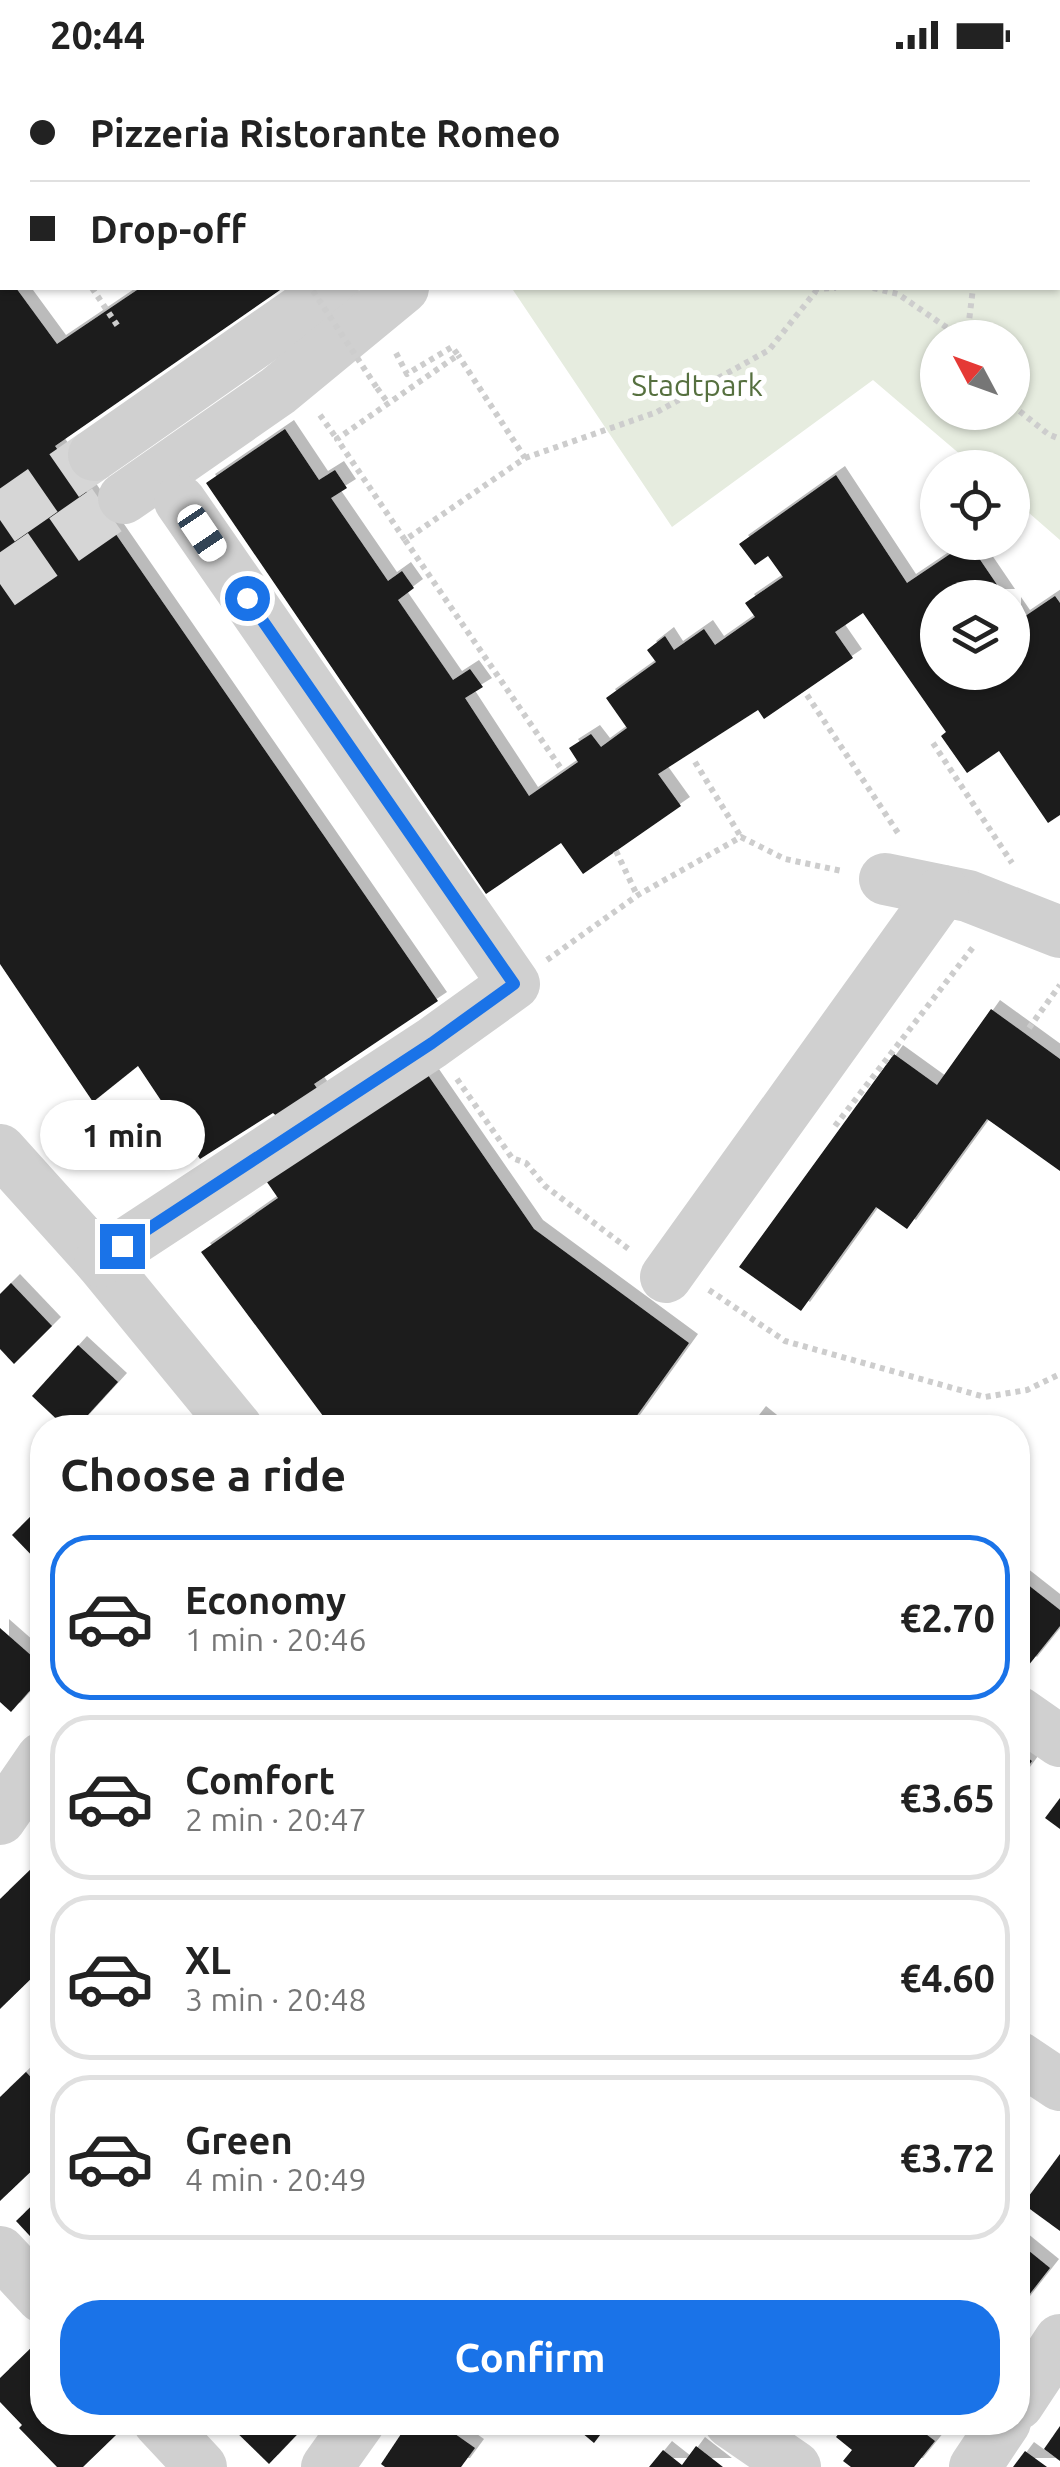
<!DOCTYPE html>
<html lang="en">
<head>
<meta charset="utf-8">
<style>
  :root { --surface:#fff; --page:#f6f6f6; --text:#222; --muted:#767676; --line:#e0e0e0; --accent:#1a73e8 }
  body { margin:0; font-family:Ubuntu,sans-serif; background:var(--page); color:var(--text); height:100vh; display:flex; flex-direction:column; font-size:38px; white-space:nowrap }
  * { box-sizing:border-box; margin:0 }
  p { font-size:32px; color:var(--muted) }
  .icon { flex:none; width:55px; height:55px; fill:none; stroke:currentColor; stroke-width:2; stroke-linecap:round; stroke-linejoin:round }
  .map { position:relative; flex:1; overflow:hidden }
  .drawer { position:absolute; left:30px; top:1345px; width:1000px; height:1020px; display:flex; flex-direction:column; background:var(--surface); border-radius:40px; box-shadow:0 2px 8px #0004 }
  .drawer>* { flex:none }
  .guide { position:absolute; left:0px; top:0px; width:1060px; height:220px; box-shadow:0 2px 8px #0004; display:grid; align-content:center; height:220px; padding:0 30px; background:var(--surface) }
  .needle { width:65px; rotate:311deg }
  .buttons { position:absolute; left:920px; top:250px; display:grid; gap:20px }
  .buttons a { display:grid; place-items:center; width:110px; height:110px; border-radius:50%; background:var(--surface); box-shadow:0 2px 8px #0004; font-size:50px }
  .end { position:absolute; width:45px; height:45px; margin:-22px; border:12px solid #1a73e8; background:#fff; box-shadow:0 0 0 5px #fff }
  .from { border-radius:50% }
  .bubble { position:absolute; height:70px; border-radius:35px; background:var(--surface); box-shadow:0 2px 8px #0004; font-size:32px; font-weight:600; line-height:70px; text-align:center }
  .car { position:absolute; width:30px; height:60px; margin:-30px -15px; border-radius:12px; box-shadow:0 0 8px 2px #0007; background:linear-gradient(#fff 24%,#345 0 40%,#fff 0 76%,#345 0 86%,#fff 0) }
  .guide b { display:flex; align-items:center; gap:35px; height:95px; font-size:38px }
  .guide b+b { border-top:2px solid var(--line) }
  .guide i { width:25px; height:25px; background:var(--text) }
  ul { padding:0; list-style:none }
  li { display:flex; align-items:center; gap:30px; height:165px; margin:0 20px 15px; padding:0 10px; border:5px solid var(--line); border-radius:40px }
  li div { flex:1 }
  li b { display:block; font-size:38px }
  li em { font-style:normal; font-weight:600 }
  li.current { border-color:var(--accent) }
  li>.icon { width:90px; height:90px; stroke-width:1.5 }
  h2 { padding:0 30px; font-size:45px; line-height:120px }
  .button { display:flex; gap:20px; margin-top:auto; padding:20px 30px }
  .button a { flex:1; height:115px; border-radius:40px; background:var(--accent); color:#fff; font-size:40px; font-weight:600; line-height:115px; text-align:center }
  .status { display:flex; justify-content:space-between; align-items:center; height:70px; padding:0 50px; background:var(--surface); direction:ltr }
  .status svg { height:28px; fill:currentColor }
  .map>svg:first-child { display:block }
  .green { fill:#e6ecdf; fill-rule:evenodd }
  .building { fill:#1a1a1a; filter:url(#shadow) }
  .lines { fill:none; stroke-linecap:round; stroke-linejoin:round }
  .minor-tunnel { stroke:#d6d6d6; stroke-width:52; stroke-dasharray:52 26; stroke-linecap:butt }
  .path { stroke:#cdcdcd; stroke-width:6; stroke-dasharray:5 5; stroke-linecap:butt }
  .minor { stroke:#d0d0d0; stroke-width:52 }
  .path-bridge { stroke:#cdcdcd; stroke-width:6; stroke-dasharray:5 5; stroke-linecap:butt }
  .route { stroke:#1a73e8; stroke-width:12 }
  .labels { text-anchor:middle; stroke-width:10; stroke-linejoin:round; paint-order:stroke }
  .park-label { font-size:30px; fill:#56703f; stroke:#fff }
</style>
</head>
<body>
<div class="status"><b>20:44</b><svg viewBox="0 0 49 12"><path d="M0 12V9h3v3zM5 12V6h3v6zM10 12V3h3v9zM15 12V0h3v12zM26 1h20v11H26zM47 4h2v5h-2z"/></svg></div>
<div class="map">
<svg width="1060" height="2397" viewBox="0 0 1060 2397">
  <defs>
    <filter id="shadow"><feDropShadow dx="9" dy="-9" stdDeviation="0" flood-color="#0004"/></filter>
  </defs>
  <rect width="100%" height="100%" fill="#fff"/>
  <path class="green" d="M604 0H1060V470L1013 429 1012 398 975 397 873 310 672 457 513 220 517 218H1058V2ZM938 268H1012V342H938Z"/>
  <g class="building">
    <polygon points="0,218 16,218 57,274 140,218 283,218 55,376 438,931 314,1014 321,1024 281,1050 273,1043 200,1089 138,996 93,1032 0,894"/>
    <polygon points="285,359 319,410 335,400 347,418 331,428 388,511 402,501 414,518 398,530 453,610 470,599 483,617 465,628 529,726 578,692 569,678 591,664 601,677 627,658 606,628 656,592 647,580 665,566 674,580 704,559 715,575 755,547 745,533 783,507 768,486 755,495 739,474 836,405 907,513 968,472 1006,528 938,528 938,602 1012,602 1012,536 1021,549 1055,526 1060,533 1060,745 1048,753 999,681 967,703 941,666 946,662 863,543 835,562 853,588 764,649 758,640 658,704 681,736 583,804 561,773 486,824 206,413"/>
    <polygon points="991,939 1060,989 1060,1101 987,1049 907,1159 876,1137 801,1241 739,1197 894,984 937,1015"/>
    <polygon points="421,995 534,1159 689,1273 628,1358 332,1358 201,1182 278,1128 260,1102"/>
    <polygon points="11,1213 52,1256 14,1294 0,1279 0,1224"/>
    <polygon points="78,1275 118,1312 76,1358 66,1358 32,1326"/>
    <polygon points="757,1345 773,1358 747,1358"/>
    <polygon points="42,1435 42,1496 12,1465"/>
    <polygon points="1018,1507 1060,1540 1060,1556 1028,1596 1018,1588"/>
    <polygon points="0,1558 42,1595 42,1607 11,1642 0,1632"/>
    <polygon points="1018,1681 1032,1691 1018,1710"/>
    <polygon points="1060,1728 1060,1759 1045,1748"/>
    <polygon points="32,1798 42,1808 42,1898 0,1939 0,1829"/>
    <polygon points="26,2002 42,2019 42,2091 0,2131 0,2027"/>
    <polygon points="1060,2084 1060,2161 1023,2134"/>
    <polygon points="42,2126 42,2179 16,2151"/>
    <polygon points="1018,2172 1050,2198 1018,2239"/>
    <polygon points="32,2277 42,2288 42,2352 104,2352 116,2365 83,2397 57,2397 19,2358 22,2355 0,2332 0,2308"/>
    <polygon points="226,2352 309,2352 269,2394"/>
    <polygon points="409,2352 438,2352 475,2378 461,2397 385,2397 381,2394"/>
    <polygon points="569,2352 610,2352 594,2373"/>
    <polygon points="848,2352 923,2352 918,2358 935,2371 914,2397 851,2397 843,2391 852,2380 836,2367"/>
    <polygon points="1060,2356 1060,2391 1044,2379"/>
    <polygon points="696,2376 723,2397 649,2397 663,2380 682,2395"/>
    <polygon points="1025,2381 1047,2397 1013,2397"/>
  </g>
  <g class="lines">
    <g class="minor-tunnel">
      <polyline points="0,450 94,385"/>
      <polyline points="0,514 124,428"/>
    </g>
    <g class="path">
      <polyline points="344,0 345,2"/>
      <polyline points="941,0 942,2"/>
      <polyline points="1042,2 1044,0"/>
      <polyline points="1058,110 1060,113"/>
      <polyline points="0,156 2,160"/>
      <polyline points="0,168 2,166"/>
      <polyline points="92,218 119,258"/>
      <polyline points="873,218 898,224 962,268"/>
      <polyline points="814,219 836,218"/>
      <polyline points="967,268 973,218"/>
      <polyline points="396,283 407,304 452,277 458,285 337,369 405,470 525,388 458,285"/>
      <polyline points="377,318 388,333"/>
      <polyline points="1012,335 1048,364 1060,369"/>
      <polyline points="320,345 337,369"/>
      <polyline points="525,388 657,342 769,280 816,221"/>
      <polyline points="405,470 560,697"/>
      <polyline points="807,625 900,766"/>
      <polyline points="933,673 1012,793"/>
      <polyline points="695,692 741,767"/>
      <polyline points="616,781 637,825"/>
      <polyline points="547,890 638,825 741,767 785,789 842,801"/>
      <polyline points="1029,958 1060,915"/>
      <polyline points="457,1009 512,1088 526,1093 545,1116 630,1180"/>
      <polyline points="835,1056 974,876"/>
      <polyline points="709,1220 785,1271 985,1327 1027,1320 1060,1304"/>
    </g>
    <g class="minor">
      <polyline points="502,0 503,2"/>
      <polyline points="94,385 333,218"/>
      <polyline points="124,428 278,321 403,218"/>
      <polyline points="885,809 968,826 1060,862"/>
      <polyline points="0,1080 100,1191 237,1358"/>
      <polyline points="100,1191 432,973 514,914 180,431"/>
      <polyline points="666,1207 943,821"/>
      <polyline points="1018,1642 1060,1671"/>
      <polyline points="0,1749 42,1688"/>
      <polyline points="1018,1987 1060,2015"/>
      <polyline points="0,2182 42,2227"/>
      <polyline points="1018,2334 1060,2270"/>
      <polyline points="159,2352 201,2397"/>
      <polyline points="730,2352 795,2397"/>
      <polyline points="327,2397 359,2352"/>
      <polyline points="975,2397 1005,2352"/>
    </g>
    <polyline class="path-bridge" points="313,221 377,318"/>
  </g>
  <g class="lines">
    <polyline class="route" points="122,1176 432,973 514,914 247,528"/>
  </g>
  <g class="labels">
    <g class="park-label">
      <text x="697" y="326">Stadtpark</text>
    </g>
  </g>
</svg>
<div class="buttons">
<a><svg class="needle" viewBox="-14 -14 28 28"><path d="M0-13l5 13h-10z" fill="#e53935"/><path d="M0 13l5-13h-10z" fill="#767676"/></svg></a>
<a><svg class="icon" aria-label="locate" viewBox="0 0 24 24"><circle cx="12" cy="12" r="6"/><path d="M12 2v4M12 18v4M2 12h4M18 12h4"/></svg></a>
<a><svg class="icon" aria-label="layers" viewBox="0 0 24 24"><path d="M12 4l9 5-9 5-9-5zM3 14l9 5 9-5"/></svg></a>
</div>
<i class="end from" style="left:247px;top:528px"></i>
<i class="end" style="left:122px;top:1176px"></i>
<div class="bubble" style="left:40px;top:1030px;width:165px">1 min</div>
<i class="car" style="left:202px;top:463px;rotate:146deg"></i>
<div class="guide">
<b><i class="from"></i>Pizzeria Ristorante Romeo</b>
<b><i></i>Drop-off</b>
</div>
<section class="drawer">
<h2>Choose a ride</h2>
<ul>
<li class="current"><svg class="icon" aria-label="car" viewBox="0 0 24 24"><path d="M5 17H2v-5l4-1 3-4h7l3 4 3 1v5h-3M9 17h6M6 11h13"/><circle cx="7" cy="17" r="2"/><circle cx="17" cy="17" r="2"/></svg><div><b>Economy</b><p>1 min · 20:46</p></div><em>€2.70</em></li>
<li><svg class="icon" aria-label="car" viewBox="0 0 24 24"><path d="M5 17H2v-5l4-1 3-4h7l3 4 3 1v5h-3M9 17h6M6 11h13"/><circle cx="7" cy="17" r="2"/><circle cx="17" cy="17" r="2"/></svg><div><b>Comfort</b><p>2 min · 20:47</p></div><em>€3.65</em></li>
<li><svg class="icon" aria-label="car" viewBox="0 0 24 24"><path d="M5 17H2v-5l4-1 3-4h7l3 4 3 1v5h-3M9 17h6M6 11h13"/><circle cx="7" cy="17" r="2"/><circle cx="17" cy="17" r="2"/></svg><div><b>XL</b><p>3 min · 20:48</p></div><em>€4.60</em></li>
<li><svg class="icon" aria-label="car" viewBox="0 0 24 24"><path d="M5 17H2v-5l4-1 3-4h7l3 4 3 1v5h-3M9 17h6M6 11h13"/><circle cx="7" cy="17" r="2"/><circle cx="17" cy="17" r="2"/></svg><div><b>Green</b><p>4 min · 20:49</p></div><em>€3.72</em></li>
</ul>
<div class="button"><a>Confirm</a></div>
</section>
</div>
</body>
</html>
